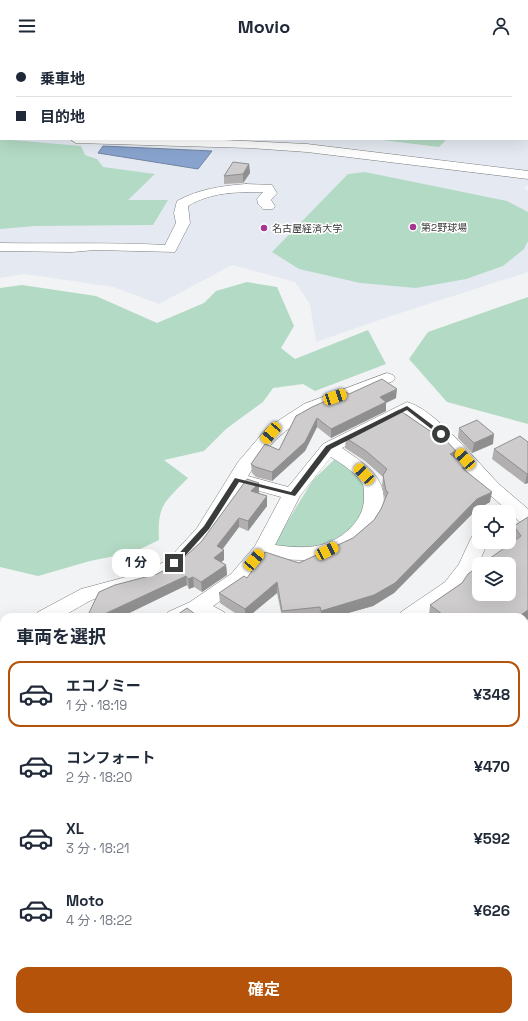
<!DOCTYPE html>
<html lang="ja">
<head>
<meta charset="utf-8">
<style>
  :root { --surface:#fff; --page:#f2f2f3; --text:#1f2937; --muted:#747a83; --line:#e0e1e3; --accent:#b45309 }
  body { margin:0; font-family:"Space Grotesk","Noto Sans JP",sans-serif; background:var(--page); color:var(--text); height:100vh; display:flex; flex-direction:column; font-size:15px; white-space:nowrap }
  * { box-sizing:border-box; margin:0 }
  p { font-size:13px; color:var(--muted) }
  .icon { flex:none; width:22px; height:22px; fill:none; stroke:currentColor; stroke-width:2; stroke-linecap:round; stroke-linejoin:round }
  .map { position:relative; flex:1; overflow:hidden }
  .panel { position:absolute; left:0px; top:561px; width:528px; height:408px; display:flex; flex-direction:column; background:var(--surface); border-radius:12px 12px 0 0; box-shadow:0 4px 16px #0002 }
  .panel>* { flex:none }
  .top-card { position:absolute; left:0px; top:0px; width:528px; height:88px; box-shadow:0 4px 16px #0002; display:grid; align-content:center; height:88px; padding:0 16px; background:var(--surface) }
  .controls { position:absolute; left:472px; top:453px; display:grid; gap:8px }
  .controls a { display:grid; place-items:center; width:44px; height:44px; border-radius:8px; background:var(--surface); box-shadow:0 4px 16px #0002; font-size:20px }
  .end { position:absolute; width:18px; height:18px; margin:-9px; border:5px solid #3a3b3b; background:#fff; box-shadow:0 0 0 2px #fff }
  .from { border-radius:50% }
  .bubble { position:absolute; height:28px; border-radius:12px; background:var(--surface); box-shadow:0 4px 16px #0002; font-size:13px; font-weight:700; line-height:28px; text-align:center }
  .car { position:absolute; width:12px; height:24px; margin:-12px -6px; border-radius:5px; box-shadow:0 0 3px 1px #0007; background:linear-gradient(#f5c518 24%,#345 0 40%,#f5c518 0 76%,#345 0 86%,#f5c518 0) }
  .top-card b { display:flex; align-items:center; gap:14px; height:38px; font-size:15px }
  .top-card b+b { border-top:1px solid var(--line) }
  .top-card i { width:10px; height:10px; background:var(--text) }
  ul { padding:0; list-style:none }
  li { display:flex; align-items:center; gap:12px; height:66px; margin:0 8px 6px; padding:0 8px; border:2px solid transparent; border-radius:12px }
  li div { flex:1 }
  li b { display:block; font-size:15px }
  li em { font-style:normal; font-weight:700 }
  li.active { border-color:var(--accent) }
  li>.icon { width:36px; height:36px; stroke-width:1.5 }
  h2 { padding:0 16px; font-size:18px; line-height:48px }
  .cta { display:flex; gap:8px; margin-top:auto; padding:8px 16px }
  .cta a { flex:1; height:46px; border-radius:12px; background:var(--accent); color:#fff; font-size:16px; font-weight:700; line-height:46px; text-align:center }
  header { display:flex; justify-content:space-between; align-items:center; height:52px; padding:0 16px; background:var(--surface); font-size:18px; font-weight:700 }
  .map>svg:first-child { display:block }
  .built { fill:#e5eaf2; fill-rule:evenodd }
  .green { fill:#b3dac4 }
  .water { fill:#88a3cd; stroke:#7184a1 }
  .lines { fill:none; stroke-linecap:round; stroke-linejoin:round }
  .minor-casing { stroke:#7c7d7e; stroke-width:1 }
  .minor { fill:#fff; fill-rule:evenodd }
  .wall { fill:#b1afaf }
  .shaded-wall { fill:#908f8f }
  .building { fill:#cecccc; stroke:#908f8f }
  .route { fill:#3a3b3b }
  .poi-dot { fill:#a73692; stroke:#fff; stroke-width:1.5 }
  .labels { text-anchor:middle; stroke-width:3; stroke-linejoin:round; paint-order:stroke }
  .far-poi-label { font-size:10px; fill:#3a3b3b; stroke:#fff; text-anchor:start }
</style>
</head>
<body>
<header><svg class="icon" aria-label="menu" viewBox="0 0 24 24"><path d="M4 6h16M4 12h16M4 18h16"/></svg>Movio<svg class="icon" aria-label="person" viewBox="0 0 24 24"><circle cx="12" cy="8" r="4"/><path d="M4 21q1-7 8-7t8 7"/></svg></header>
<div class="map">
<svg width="528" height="969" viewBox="0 0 528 969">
  <rect width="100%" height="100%" fill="#f2f3f4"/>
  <path class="built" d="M0 0H528V133L524 136 528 139V220L388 265 316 290 310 252 295 230 232 213 159 252 113 235 25 222 0 226ZM1 1H527V87H1Z"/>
  <g class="green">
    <polygon points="0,87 81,94 85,103 97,107 103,115 155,122 128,148 168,148 153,173 35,174 0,177"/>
    <polygon points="374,87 447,87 439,95"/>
    <polygon points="365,120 507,149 528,160 528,189 524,197 503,214 466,227 416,236 360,231 299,217 272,200 348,122"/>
    <path d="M247 230 277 235 294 274 281 296 295 307 368 278 386 312 315 339 303 332 273 336 263 350 226 377 204 399 164 408 188 426C165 450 157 452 159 488L134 500 90 509 38 524 0 515V236L22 233 96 244 157 271 204 251 216 239Z"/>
    <polygon points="528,245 528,372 447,350 409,307 428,280"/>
    <path d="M336 406 353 418 366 435 364 465C336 493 312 499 273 493L313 428Z"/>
  </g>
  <polygon class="water" points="103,94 212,99 198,117 98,101"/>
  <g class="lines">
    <defs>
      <g id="minor">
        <rect x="268" y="0" width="10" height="1"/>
        <rect x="0" y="18" width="1" height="6"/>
        <rect x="527" y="28" width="1" height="6"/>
        <rect x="0" y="75" width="1" height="8"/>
        <polygon points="70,87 202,87 307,92 528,119 528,127 307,100 250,96 76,91"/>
        <path d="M246 132 272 133 277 141 271 148 275 154 273 157H263L258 152 257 147 263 140C237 140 211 140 188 154L190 171 175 200 95 198 72 200 0 199V191C55 192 110 190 165 193L176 171 174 161 177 149C199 137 221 134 246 132Z"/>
        <path d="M387 321 393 323 395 326 393 329C332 355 284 361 248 424L288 435 323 392 407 350C435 357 478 411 500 433 509 441 519 449 528 457V473L521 471 489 442 426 377 406 362 342 396C355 405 373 416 380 431 396 464 358 498 329 505 309 510 288 508 268 505L245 532 213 554 224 560 227 565H165L168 560 190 550 231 522 255 494 281 445 242 434C223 468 201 509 165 527 144 537 120 539 97 546 85 550 74 559 62 564 55 567 43 565 35 565L38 560 81 537 137 522 164 510 175 500 197 476 238 410 267 376 304 352ZM331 405C342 412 357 421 363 433 364 435 364 440 364 442 366 466 346 485 324 492 309 497 290 495 275 493L300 444Z"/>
        <polygon points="479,482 479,490 488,490 477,515 459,540 423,565 398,565 401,560 445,530 459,512 472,484"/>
        <polygon points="4,597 4,618 0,619 0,598"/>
        <polygon points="524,826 528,827 528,849 524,848"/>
        <rect x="0" y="883" width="4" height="24"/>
        <polygon points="40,965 68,965 66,969 38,969"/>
        <polygon points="195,965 224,965 222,969 193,969"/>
        <polygon points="268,965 299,965 301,969 270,969"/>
        <polygon points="404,965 443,965 441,969 402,969"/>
        <polygon points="465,965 510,965 512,969 467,969"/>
      </g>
    </defs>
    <use href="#minor" class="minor-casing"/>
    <use href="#minor" class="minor"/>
  </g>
  <g class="wall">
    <polygon points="0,0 1,1 1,14 0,14"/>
    <polygon points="249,112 250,121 243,131 224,132 224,124"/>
    <polygon points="349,342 396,346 386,351 386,359 331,386 317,375 305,399 272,429 256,425 252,421 251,412 279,398 296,364"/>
    <polygon points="459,376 493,392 472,401 458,386"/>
    <polygon points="346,386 456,399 455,406 466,414 465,419 490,450 476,458 394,541 373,554 334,565 282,565 277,541 248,565 241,565 220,551 219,541 247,526 299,511 353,486 374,468 381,457 385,448 382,433 383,425 365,409 345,396"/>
    <polygon points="528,390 528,431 525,432 492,407 494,397"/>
    <polygon points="259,431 259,441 267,444 267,454 248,479 239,475 222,497 224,508 221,510 226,513 227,523 202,540 194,535 189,537 187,533 121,565 87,565 157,522 178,511 201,490"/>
    <polygon points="528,465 528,567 524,570 524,565 431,565 429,563 430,553 462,531 515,488 512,483 514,474"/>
    <polygon points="528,590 528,798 524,798 524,592"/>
    <polygon points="524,847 528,847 528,948 524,947"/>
    <polygon points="4,965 26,965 24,969 0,969"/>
    <polygon points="313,965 357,965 352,969 317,969"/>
  </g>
  <g class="shaded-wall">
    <polygon points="249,112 250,121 243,131 243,122"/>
    <polygon points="397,337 396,346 386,351 386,359 331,386 331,377 380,345"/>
    <polygon points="317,366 317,375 305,399 272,429 272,420"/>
    <polygon points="494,382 493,392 472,401 474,391"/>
    <polygon points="456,399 455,409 450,402"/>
    <polygon points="466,414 464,424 462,416"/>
    <polygon points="527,422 528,422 528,431 525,432"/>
    <polygon points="259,431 259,440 251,448 251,439"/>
    <polygon points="492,440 490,450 476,458 394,541 373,554 334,565 321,565 321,559 477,447"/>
    <polygon points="267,444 267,454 248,479 248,469"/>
    <polygon points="239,466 239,475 219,502 224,498 224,508 214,515 214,506 217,494"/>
    <polygon points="226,513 227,523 202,540 201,530"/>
    <polygon points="186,524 187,533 121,565 98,565"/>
    <polygon points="193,525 194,535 189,537 188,527"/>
    <polygon points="277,530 277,541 248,565 245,565 245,557"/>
    <polygon points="528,558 528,567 524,570 524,565 518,565"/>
    <polygon points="19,965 26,965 24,969 18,969 18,968"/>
    <polygon points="164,965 170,965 168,969 161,969"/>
    <polygon points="347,965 357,965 352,969 342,969"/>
  </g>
  <g class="building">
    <polygon points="0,0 9,0 11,1 1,1 1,3 0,3"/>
    <polygon points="233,110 249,112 243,122 224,124"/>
    <polygon points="382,327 397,337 380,345 386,350 331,377 317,366 305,390 272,420 256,415 251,412 265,392 279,398 296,364 312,355 346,340 349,342"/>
    <polygon points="399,358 439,385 442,384 456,399 450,402 466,414 462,416 492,440 477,447 395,531 374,543 321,559 320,555 282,559 277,530 245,557 219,541 244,524 247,526 265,500 299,511 353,486 374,468 381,457 388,440 386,439 383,423 387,417 366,399 346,386"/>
    <polygon points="477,368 494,382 474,391 459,376"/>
    <polygon points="520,384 528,390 528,422 527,422 494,397"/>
    <polygon points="247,427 259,431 251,439 267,444 248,469 239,466 217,494 224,498 214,506 226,513 201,530 193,525 188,527 186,524 98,565 87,565 99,540 115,533 157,522 178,511 201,490"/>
    <polygon points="528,465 528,558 518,565 446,565 430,553 462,531 468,522 479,514 479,542 509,542 509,512 482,512 521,484 514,474"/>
    <polygon points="187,556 199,565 174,565"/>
    <polygon points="528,590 528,789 524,789 524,592"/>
    <polygon points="4,608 4,811 0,782 0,781 3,780 0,763 0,618"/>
    <polygon points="524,847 528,847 528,938 524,937"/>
    <polygon points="0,910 4,911 4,965 19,965 18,968 12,966 11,969 0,969"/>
    <polygon points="144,965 164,965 161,969 141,969"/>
    <polygon points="230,965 251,965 260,969 229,969"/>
    <polygon points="322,965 347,965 342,969 325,969"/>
  </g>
  <polygon class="route" points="407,354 443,381 443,383 439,383 407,358 331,397 295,444 239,430 209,477 177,513 172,513 172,509 204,474 235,426 291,440 326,394"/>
  <g class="poi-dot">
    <circle cx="413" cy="175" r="4"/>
    <circle cx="264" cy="176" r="4"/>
  </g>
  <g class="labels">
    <g class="far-poi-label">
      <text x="421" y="179">第2野球場</text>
      <text x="272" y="180">名古屋経済大学</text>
    </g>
  </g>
</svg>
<div class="controls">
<a><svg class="icon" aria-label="locate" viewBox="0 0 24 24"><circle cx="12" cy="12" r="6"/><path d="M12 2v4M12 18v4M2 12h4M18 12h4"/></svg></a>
<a><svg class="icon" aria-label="layers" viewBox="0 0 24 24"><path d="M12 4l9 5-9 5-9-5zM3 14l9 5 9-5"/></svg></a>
</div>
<i class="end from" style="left:441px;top:382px"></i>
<i class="end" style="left:174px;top:511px"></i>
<div class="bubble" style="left:112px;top:497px;width:48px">1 分</div>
<i class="car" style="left:335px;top:345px;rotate:71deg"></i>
<i class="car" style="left:271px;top:381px;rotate:220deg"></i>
<i class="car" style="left:465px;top:407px;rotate:318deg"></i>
<i class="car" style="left:364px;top:422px;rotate:317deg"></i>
<i class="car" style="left:327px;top:499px;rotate:63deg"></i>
<i class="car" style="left:254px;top:508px;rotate:40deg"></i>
<div class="top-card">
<b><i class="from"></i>乗車地</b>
<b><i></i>目的地</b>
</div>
<section class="panel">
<h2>車両を選択</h2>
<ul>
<li class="active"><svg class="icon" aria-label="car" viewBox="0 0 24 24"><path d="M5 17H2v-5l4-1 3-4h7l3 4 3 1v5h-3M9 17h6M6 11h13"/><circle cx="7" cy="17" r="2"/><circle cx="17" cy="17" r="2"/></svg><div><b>エコノミー</b><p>1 分 · 18:19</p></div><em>¥348</em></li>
<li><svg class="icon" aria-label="car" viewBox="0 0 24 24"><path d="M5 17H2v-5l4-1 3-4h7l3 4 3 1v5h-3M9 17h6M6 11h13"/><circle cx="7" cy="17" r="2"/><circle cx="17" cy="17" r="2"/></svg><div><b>コンフォート</b><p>2 分 · 18:20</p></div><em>¥470</em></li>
<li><svg class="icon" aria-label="car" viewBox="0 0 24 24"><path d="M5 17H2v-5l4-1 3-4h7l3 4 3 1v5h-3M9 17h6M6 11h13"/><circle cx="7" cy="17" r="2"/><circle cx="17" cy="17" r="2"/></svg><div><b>XL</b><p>3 分 · 18:21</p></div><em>¥592</em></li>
<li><svg class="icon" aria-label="car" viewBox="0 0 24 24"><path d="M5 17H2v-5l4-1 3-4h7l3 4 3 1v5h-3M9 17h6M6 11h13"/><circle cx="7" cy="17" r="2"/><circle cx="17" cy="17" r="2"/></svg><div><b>Moto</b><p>4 分 · 18:22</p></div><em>¥626</em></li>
</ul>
<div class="cta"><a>確定</a></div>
</section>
</div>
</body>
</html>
